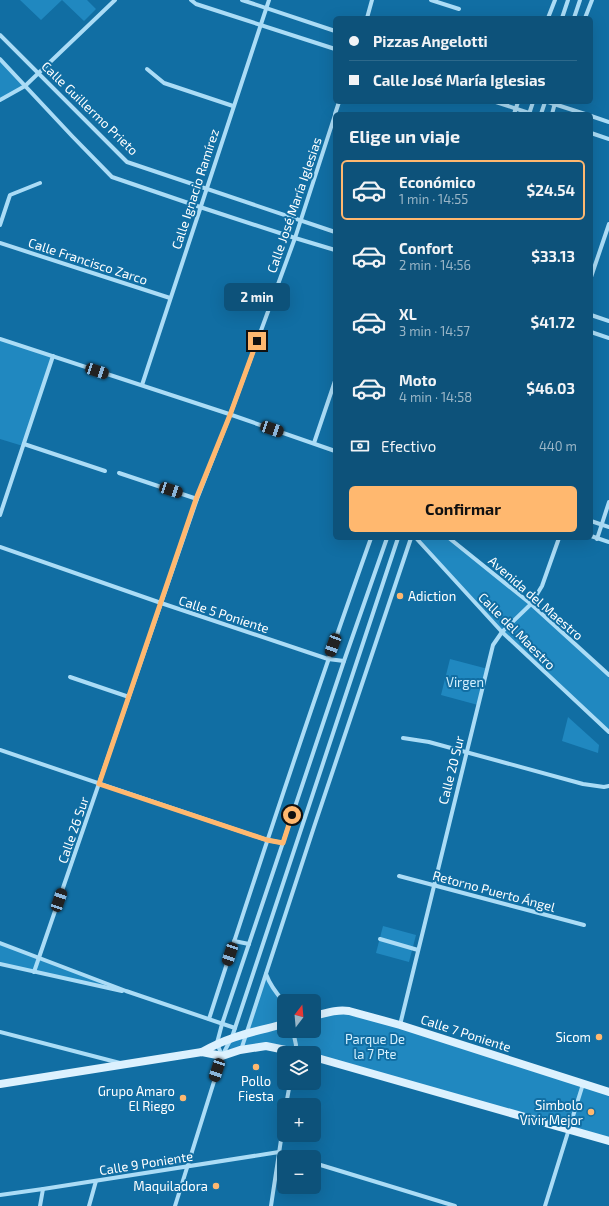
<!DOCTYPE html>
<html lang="es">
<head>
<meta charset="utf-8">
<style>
  :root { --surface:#0d527a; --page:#1b5c81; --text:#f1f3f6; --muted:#9ab6c7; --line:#2d698b; --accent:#ffb86f }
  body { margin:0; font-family:"Exo 2",sans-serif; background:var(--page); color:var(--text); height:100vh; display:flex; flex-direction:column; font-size:15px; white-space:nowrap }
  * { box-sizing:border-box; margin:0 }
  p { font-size:13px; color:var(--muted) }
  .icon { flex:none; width:22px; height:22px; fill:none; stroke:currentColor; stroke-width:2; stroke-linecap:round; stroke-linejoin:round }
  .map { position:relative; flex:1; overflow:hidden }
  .details { position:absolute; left:333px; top:112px; width:260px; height:428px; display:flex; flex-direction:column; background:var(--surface); border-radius:6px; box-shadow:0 4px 16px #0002 }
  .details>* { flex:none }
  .hud { position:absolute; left:333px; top:16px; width:260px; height:88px; border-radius:6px; box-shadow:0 4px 16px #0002; display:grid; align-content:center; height:88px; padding:0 16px; background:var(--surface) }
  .needle { width:26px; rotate:16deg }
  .fabs { position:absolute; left:277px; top:994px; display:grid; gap:8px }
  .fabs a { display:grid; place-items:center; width:44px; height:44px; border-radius:6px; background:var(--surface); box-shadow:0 4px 16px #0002; font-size:20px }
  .end { position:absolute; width:18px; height:18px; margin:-9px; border:5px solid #ffb86f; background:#111; box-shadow:0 0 0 2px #111 }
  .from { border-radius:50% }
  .bubble { position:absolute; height:28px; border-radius:6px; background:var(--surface); box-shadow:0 4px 16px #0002; font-size:13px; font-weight:700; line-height:28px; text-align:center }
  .car { position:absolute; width:12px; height:24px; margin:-12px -6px; border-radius:5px; box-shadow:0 0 3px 1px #0007; background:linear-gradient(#222 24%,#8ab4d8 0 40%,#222 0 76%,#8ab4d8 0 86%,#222 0) }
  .hud b { display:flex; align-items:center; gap:14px; height:38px; font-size:15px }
  .hud b+b { border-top:1px solid var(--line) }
  .hud i { width:10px; height:10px; background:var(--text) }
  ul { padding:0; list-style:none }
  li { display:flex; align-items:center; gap:12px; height:60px; margin:0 8px 6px; padding:0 8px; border:2px solid transparent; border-radius:6px }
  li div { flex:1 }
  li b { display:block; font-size:15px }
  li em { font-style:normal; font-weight:700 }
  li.active { border-color:var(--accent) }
  li>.icon { width:36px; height:36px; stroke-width:1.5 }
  h2 { padding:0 16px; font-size:18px; line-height:48px }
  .pay { display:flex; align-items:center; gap:10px; height:44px; padding:0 16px; font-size:15px }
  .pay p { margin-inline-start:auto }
  .action { display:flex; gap:8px; margin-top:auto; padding:8px 16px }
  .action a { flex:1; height:46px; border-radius:6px; background:var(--accent); color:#111; font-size:16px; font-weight:700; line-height:46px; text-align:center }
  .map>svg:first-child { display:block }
  .green { fill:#2088c0 }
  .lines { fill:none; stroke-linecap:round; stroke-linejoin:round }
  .street { stroke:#abdcf6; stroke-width:4 }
  .secondary { stroke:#dcf1fe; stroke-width:8 }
  .route { stroke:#ffb86f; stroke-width:5 }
  .poi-dot { fill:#ffb86f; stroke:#116ea3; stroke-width:1.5 }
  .labels { text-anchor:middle; stroke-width:4; stroke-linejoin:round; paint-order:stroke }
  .street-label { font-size:13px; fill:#fff; stroke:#116ea3 }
  .poi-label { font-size:13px; fill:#fff; stroke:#116ea3; text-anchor:end }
  .park-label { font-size:13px; fill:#d4f0fe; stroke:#116ea3 }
</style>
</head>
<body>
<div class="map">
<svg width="609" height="1206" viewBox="0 0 609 1206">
  <rect width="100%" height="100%" fill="#116ea3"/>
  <g class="green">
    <polygon points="20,0 87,0 96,9 84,21 62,0 41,20"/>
    <polygon points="0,59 25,86 0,100"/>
    <polygon points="0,339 53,356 23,446 0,439"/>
    <polygon points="416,538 449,538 531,604 609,676 609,732 502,632"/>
    <polygon points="450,659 488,669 478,705 441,695"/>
    <polygon points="568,717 599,745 598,753 562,741"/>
    <polygon points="383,926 416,935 409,962 376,953"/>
    <polygon points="0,944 126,991 0,963"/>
    <polygon points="266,974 284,1002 284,1031 314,1031 314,1015 342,1010 609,1092 609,1140 314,1057 314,1053 301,1053 266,1045 229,1052 231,1040 246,1034"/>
  </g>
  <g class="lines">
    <g class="street">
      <polyline points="191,0 196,4 335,49"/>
      <polyline points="242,0 335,31"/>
      <polyline points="431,0 459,9"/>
      <polyline points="367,18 372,0"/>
      <polyline points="548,18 555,0"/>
      <polyline points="562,18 568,0"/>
      <polyline points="574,18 580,0"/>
      <polyline points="585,18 592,0"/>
      <polyline points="0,35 127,162 335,232"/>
      <polyline points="0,59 72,136 112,177 200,207 295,238 335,250"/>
      <polyline points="147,69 164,83 233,106"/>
      <polyline points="0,100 25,86 115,0"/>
      <polyline points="496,102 532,114"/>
      <polyline points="548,102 585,114"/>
      <polyline points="335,114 339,102"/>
      <polyline points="514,114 518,102"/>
      <polyline points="529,114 533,102"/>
      <polyline points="541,114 545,102"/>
      <polyline points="552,114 555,103"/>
      <polyline points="591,116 609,122"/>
      <polyline points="591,133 609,139"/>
      <polyline points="0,225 10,195 40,183"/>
      <polyline points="0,243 170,298"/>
      <polyline points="591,277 609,224"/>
      <polyline points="591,315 609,321"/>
      <polyline points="591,332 609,338"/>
      <polyline points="0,339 226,413 335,451"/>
      <polyline points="142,385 269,0"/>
      <polyline points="314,443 335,381"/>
      <polyline points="24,444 105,471"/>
      <polyline points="119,473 197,499"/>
      <polyline points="0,515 53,356"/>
      <polyline points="591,521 609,527"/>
      <polyline points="591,536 609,542"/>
      <polyline points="416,538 502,632 609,732"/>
      <polyline points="449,538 531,604 609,675"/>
      <polyline points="597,539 609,502"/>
      <polyline points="0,547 161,603 328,659 344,661"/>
      <polyline points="70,677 129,697"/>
      <polyline points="403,738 429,742 583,784 604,787 609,786"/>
      <polyline points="0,750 267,840 283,843"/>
      <polyline points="399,876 584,925"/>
      <polyline points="380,939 418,950"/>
      <polyline points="234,941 249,944"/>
      <polyline points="0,943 126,991 235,1028"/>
      <polyline points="0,964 122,991"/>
      <polyline points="34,972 197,499 230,415 295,238 335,115"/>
      <path d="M266 974C270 985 276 993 284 1002"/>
      <path d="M209 1019C261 858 314 698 371 538"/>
      <polyline points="400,1025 493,645 502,632 531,604 542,586 559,538"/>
      <polyline points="293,1031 296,1045 295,1053"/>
      <polyline points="0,1032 120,1063"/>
      <polyline points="241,1050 314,827 411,538"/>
      <polyline points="222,1056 217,1043 222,1024 344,661 387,538"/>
      <polyline points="286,1105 290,1083"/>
      <polyline points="314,1163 455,1206"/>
      <polyline points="0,1195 43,1189 279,1152 295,1157"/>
      <polyline points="40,1206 43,1189"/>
      <polyline points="89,1206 96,1181"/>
      <polyline points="175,1206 222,1056 232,1037 398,538"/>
      <polyline points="271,1206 284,1120"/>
      <polyline points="545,1206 583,1084"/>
    </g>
    <g class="secondary">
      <path d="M314 1016C326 1013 337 1009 349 1011L400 1025 609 1092"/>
      <path d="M202 1052C229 1036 254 1032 284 1024"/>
      <polyline points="314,1057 609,1141"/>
      <polyline points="0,1084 202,1052 222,1056 240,1050 266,1046 300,1053"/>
    </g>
  </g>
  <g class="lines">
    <polyline class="route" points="257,341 230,415 196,499 99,784 267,840 283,843 292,815"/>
  </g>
  <g class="poi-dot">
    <circle cx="400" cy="596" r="4"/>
    <circle cx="599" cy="1037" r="4"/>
    <circle cx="256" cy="1067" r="4"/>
    <circle cx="183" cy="1098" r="4"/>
    <circle cx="591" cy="1112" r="4"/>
    <circle cx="216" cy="1186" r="4"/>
  </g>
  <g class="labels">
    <g class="street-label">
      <text transform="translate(90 108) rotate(44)" y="5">Calle Guillermo Prieto</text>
      <text transform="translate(195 189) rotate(-72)" y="5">Calle Ignacio Ramírez</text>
      <text transform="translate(294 205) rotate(-71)" y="5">Calle José María Iglesias</text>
      <text transform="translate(88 261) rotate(18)" y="5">Calle Francisco Zarco</text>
      <text transform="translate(536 598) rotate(41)" y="5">Avenida del Maestro</text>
      <text transform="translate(224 614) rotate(18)" y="5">Calle 5 Poniente</text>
      <text transform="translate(517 631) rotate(45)" y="5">Calle del Maestro</text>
      <text transform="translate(451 770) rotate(-76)" y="5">Calle 20 Sur</text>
      <text transform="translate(73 830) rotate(-71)" y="5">Calle 26 Sur</text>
      <text transform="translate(494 891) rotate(15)" y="5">Retorno Puerto Ángel</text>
      <text transform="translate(466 1033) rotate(18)" y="5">Calle 7 Poniente</text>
      <text transform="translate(146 1163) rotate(-9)" y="5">Calle 9 Poniente</text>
    </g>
    <g class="poi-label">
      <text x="408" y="601" text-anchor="start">Adiction</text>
      <text x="591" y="1042">Sicom</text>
      <text x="256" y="1086" text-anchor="middle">Pollo<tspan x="256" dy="15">Fiesta</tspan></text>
      <text x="175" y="1096">Grupo Amaro<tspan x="175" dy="15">El Riego</tspan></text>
      <text x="583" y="1110">Simbolo<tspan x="583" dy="15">Vivir Mejor</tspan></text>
      <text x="208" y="1191">Maquiladora</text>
    </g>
    <g class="park-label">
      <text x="465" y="687">Virgen</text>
      <text x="375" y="1044">Parque De<tspan x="375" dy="15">la 7 Pte</tspan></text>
    </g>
  </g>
</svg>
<div class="fabs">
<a><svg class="needle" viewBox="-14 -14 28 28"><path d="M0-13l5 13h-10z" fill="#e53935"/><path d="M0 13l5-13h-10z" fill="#9ab6c7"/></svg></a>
<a><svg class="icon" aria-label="layers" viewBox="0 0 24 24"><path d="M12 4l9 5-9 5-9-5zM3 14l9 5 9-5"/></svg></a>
<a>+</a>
<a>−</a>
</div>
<i class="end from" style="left:292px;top:815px"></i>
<i class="end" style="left:257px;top:341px"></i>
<div class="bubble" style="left:224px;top:283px;width:66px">2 min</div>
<i class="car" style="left:97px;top:371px;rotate:108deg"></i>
<i class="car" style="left:272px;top:429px;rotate:109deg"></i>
<i class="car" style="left:171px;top:490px;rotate:108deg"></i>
<i class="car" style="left:333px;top:645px;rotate:200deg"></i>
<i class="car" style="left:59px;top:900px;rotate:19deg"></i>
<i class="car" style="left:230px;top:954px;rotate:198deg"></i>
<i class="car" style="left:217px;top:1070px;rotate:198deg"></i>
<div class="hud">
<b><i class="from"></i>Pizzas Angelotti</b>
<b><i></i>Calle José María Iglesias</b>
</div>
<section class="details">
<h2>Elige un viaje</h2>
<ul>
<li class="active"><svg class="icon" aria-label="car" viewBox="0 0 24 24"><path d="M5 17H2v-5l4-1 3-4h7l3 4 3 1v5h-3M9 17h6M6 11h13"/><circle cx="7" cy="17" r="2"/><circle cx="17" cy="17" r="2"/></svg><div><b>Económico</b><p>1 min · 14:55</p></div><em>$24.54</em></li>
<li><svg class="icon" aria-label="car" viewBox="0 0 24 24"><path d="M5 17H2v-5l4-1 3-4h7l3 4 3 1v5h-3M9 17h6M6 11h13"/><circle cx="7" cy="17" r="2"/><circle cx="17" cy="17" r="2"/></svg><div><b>Confort</b><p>2 min · 14:56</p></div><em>$33.13</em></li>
<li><svg class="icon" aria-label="car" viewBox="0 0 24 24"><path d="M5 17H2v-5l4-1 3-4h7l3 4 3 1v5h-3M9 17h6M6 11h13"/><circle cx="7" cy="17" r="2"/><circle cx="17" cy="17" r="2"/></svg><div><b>XL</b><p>3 min · 14:57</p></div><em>$41.72</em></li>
<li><svg class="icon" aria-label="car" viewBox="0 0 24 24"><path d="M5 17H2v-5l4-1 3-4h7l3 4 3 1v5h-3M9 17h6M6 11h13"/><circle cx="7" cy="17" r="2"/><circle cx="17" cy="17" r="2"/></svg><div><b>Moto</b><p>4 min · 14:58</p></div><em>$46.03</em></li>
</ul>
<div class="pay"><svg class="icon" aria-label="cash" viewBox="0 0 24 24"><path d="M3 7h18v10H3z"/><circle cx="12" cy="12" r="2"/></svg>Efectivo<p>440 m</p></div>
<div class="action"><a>Confirmar</a></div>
</section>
</div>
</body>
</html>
